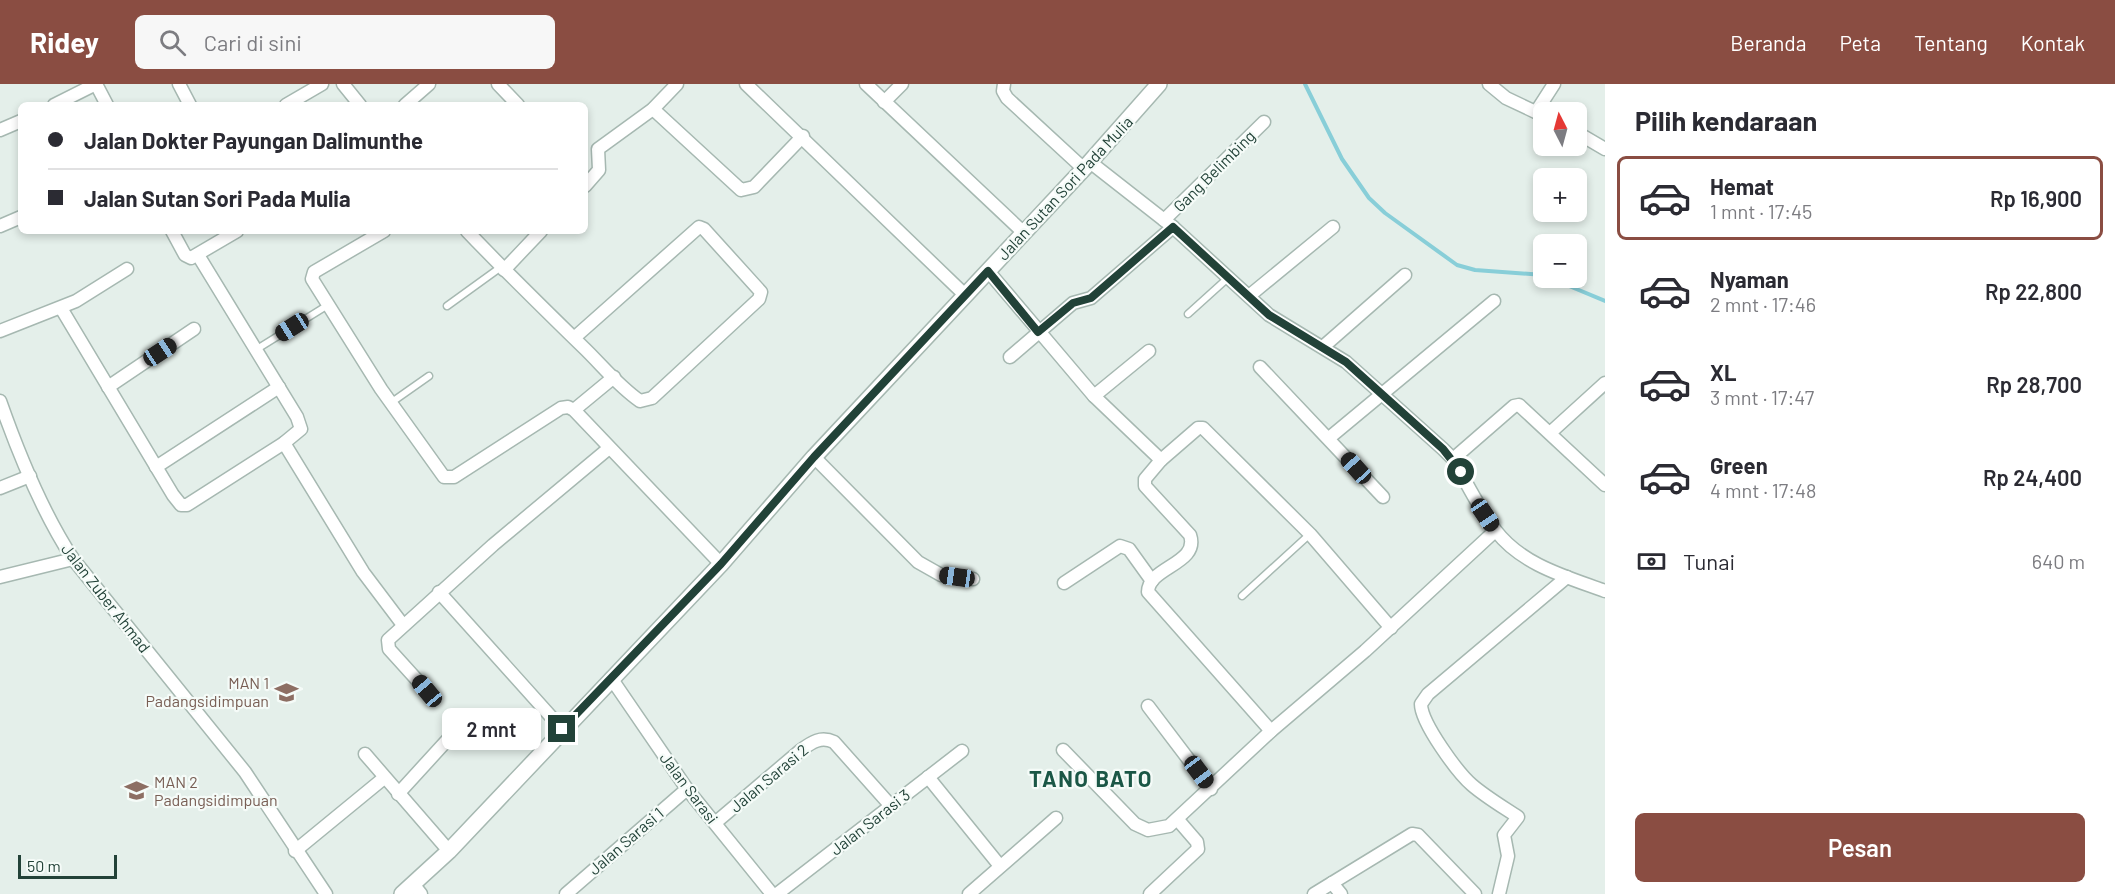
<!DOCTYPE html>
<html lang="id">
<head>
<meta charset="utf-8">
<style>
  :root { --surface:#fff; --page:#f7f7f7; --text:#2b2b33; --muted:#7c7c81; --line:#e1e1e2; --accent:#8a4d42 }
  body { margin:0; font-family:Barlow,sans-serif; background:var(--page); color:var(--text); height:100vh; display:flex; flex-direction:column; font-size:22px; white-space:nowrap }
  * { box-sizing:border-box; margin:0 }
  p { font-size:20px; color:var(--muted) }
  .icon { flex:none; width:33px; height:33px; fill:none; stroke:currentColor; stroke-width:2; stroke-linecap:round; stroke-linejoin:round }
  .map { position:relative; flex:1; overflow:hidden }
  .side { display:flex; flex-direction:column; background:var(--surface); width:510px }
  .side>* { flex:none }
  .guide { position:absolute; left:18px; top:18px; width:570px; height:132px; border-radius:9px; box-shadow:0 3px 9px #0003; display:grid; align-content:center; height:132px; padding:0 30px; background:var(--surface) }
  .needle { width:39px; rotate:354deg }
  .fabs { position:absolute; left:1533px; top:18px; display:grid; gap:12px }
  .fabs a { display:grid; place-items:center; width:54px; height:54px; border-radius:9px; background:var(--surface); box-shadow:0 3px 9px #0003; font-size:30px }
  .scale { position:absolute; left:18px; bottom:15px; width:99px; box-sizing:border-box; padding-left:6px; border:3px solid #224238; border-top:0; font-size:16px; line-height:21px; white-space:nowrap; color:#224238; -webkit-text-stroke:4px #f5fbf8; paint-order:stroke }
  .end { position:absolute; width:27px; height:27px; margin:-14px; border:8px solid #224238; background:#fff; box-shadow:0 0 0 3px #fff }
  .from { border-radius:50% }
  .bubble { position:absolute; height:42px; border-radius:9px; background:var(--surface); box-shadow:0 3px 9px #0003; font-size:20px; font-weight:600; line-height:42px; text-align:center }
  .car { position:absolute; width:18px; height:36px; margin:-18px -9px; border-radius:8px; box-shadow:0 0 4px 2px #0007; background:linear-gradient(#222 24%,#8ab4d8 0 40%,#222 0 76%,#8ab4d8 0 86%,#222 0) }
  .guide b { display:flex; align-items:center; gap:21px; height:57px; font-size:22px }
  .guide b+b { border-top:2px solid var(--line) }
  .guide i { width:15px; height:15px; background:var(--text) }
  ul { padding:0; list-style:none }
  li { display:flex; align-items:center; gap:18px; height:84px; margin:0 12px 9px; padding:0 18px; border:3px solid transparent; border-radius:9px }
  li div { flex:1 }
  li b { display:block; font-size:22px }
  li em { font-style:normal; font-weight:600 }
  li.on { border-color:var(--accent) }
  li>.icon { width:54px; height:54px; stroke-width:1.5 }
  h2 { padding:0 30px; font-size:27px; line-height:72px }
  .pay { display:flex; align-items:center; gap:15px; height:66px; padding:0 30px; font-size:22px }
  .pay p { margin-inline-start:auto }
  .primary-button { display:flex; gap:12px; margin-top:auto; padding:12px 30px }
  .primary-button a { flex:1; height:69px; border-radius:9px; background:var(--accent); color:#fff; font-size:24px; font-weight:600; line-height:69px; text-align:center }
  header { display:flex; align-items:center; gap:36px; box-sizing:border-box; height:84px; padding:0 30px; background:var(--accent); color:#fff }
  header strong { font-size:28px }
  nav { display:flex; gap:33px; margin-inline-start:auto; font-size:21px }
  .search { width:420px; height:54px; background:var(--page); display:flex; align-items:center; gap:15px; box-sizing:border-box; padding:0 21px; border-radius:9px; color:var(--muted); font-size:22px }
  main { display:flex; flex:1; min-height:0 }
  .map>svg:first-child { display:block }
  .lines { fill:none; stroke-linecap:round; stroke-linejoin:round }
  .stream { stroke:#88ced8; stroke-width:4 }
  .service-casing { stroke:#a6b8b1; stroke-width:9 }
  .minor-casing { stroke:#a6b8b1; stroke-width:15 }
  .tertiary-casing { stroke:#a6b8b1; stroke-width:18 }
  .service { stroke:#fff; stroke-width:6 }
  .minor { stroke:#fff; stroke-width:12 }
  .tertiary { stroke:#fff; stroke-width:15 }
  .route { stroke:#224238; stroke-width:8 }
  .labels { text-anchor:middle; stroke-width:4.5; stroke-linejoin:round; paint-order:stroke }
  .street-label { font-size:16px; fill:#224238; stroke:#f5fbf8 }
  .education-label { font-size:16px; fill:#785e54; stroke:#f5fbf8; text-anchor:end }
  .district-label { font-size:22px; font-weight:bold; letter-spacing:1.5px; fill:#1b5746; stroke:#f5fbf8 }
</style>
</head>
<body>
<header>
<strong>Ridey</strong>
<div class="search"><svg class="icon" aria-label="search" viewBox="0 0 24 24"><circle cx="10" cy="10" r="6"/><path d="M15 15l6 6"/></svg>Cari di sini</div>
<nav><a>Beranda</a><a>Peta</a><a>Tentang</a><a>Kontak</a></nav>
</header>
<main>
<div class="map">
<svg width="1605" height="810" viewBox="0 0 1605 810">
  <rect width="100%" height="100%" fill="#e4efea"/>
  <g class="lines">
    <g class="stream">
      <polyline points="1305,0 1342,75 1369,114 1385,129 1457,181 1475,186 1544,191"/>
      <polyline points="1550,194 1605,217"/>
    </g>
    <defs>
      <g id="service">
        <polyline points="447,222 501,183"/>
        <polyline points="1188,230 1229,193"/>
        <polyline points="257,265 328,221"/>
        <polyline points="392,318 429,292"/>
        <polyline points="1242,512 1310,450"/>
      </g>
      <g id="minor">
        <polyline points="96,0 107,21"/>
        <polyline points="179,0 190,21"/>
        <polyline points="343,0 360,21"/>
        <polyline points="498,0 518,21"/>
        <polyline points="746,0 965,211"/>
        <polyline points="866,0 1024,149"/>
        <polyline points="1004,0 1003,7 1007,14 1084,85"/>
        <polyline points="1489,0 1506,14 1544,32"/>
        <polyline points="884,18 902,0"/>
        <polyline points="54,21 96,0"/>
        <polyline points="286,21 322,0"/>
        <polyline points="405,21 429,0"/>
        <polyline points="653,25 741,106 754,103 803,52"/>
        <polyline points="1536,28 1554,0"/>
        <polyline points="0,46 21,37"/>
        <polyline points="1576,48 1605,65"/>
        <path d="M1090 78 1173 143 1269 231 1346 278 1443 365 1453 375C1467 399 1479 425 1496 447 1522 481 1567 493 1605 507"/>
        <polyline points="585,102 599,86 598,65 653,25 677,0"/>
        <polyline points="1164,136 1264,38"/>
        <polyline points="0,142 21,133"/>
        <polyline points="172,147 185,171 191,174 237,147"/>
        <polyline points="384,147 314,188 312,195 381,305 444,393 454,393 561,324 568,323 574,326 721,480"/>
        <path d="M467 147C504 186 543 224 582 262 601 280 618 302 640 317L652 314 759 215 761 208 704 145 699 143 574 254"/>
        <polyline points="504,186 541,147"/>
        <polyline points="988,187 1094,312 1161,376"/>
        <polyline points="1249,212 1333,143"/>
        <polyline points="61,224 173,411 181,421 187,421 284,359 301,345 297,333 198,171"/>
        <polyline points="0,247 76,217 127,185"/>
        <polyline points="1324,262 1405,191"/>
        <polyline points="1010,273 1073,219 1091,214 1173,143"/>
        <polyline points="1260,283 1383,413"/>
        <polyline points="108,303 194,245"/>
        <polyline points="1094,312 1149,267"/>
        <path d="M0 317C19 371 42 428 73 475L245 688 326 810"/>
        <polyline points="574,326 614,293"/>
        <polyline points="1550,349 1605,299"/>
        <polyline points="1329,354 1494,217"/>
        <polyline points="284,359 363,488 403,541"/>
        <polyline points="814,373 918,478 941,491 973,495"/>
        <polyline points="1453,375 1514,322 1519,321 1605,401"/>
        <polyline points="156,383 279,303"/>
        <polyline points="0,404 30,392"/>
        <polyline points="0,493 73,475"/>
        <polyline points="1064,499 1120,462 1129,465 1152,497"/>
        <polyline points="439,508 562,645"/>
        <polyline points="611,594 687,705 772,810"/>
        <polyline points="427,607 389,565 388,556 493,461 608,365"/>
        <polyline points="1148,622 1211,705"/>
        <path d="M1271 647 1148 508C1148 483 1200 480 1190 451L1145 402V395L1161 376 1198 344H1203L1310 450 1391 544"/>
        <polyline points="1063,666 1135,740 1148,746 1169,742 1271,647 1365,567 1495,447"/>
        <polyline points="365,670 449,767"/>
        <polyline points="928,693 1000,782"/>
        <polyline points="398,710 450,653"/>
        <path d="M715 739 801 666C812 658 821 652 834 658L891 722"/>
        <polyline points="295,767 384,694"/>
        <polyline points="1332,799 1341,810"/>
        <polyline points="413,800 421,810"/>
        <polyline points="566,810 687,705"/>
        <polyline points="777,810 962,667"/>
        <polyline points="969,810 1056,734"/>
        <polyline points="1150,810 1198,765 1197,758 1178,736"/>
        <polyline points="1314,810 1412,750 1418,751 1475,810"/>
        <path d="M1499 810 1508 772 1504 751 1518 733C1503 723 1486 713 1472 701 1458 689 1421 639 1421 620L1428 610 1567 493"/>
      </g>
      <polyline id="tertiary" points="402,810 449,767 721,480 814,373 1090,78 1159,0"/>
    </defs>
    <use href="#service" class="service-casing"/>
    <use href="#minor" class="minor-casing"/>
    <use href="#tertiary" class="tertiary-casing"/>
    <use href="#service" class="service"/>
    <use href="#minor" class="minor"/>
    <use href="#tertiary" class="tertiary"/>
  </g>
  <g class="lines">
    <polyline class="route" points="562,645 721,480 814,373 988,187 1038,248 1073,219 1091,214 1173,143 1269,231 1346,278 1443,365 1461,388"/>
  </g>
  <defs>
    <symbol id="university-bare" viewBox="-9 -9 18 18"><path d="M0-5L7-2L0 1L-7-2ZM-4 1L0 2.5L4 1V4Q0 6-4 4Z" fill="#8d6e63" stroke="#f5fbf8" stroke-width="2.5" paint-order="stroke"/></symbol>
  </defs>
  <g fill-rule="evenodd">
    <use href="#university-bare" x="270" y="592" width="33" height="33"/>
    <use href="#university-bare" x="120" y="690" width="33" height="33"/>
  </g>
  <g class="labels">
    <g class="street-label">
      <text transform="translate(1214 87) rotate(-45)" y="6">Gang Belimbing</text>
      <text transform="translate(1065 104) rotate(-47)" y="6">Jalan Sutan Sori Pada Mulia</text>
      <text transform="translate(106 514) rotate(52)" y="6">Jalan Zuber Ahmad</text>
      <text transform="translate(769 694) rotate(-40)" y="6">Jalan Sarasi 2</text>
      <text transform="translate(689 704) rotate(53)" y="6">Jalan Sarasi</text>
      <text transform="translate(870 738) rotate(-38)" y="6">Jalan Sarasi 3</text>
      <text transform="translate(626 757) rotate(-41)" y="6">Jalan Sarasi 1</text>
    </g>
    <g class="education-label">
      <text x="269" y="605">MAN 1<tspan x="269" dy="18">Padangsidimpuan</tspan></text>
      <text x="154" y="704" text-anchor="start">MAN 2<tspan x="154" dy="18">Padangsidimpuan</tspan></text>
    </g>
    <g class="district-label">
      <text x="1091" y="703">TANO BATO</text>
    </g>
  </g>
</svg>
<div class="fabs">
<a><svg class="needle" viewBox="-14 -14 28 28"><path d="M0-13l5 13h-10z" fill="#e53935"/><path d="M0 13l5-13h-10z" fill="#7c7c81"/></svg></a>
<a>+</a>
<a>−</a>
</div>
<div class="scale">50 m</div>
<i class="end from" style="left:1461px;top:388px"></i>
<i class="end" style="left:562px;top:645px"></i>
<div class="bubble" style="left:442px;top:624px;width:99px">2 mnt</div>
<i class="car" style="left:292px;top:243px;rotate:238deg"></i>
<i class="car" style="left:160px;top:268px;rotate:57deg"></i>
<i class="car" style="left:1356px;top:384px;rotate:318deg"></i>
<i class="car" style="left:1485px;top:431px;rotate:146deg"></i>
<i class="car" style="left:957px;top:493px;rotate:278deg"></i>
<i class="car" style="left:427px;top:607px;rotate:320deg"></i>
<i class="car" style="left:1199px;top:688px;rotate:143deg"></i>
<div class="guide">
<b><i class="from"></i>Jalan Dokter Payungan Dalimunthe</b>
<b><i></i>Jalan Sutan Sori Pada Mulia</b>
</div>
</div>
<section class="side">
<h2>Pilih kendaraan</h2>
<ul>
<li class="on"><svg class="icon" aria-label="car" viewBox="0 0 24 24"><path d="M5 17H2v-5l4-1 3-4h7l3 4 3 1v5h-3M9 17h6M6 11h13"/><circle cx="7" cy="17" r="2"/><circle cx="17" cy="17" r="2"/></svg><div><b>Hemat</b><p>1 mnt · 17:45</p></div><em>Rp 16,900</em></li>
<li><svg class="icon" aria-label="car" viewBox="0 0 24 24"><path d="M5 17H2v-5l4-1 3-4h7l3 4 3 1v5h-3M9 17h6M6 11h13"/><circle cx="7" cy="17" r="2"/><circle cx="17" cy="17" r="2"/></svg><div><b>Nyaman</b><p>2 mnt · 17:46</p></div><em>Rp 22,800</em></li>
<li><svg class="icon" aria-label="car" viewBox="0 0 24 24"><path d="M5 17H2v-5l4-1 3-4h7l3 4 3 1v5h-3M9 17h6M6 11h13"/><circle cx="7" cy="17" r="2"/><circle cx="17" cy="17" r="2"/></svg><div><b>XL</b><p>3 mnt · 17:47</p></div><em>Rp 28,700</em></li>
<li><svg class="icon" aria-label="car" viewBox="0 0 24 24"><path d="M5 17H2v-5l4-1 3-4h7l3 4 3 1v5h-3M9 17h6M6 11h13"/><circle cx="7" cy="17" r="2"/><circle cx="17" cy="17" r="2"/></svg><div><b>Green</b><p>4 mnt · 17:48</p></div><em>Rp 24,400</em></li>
</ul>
<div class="pay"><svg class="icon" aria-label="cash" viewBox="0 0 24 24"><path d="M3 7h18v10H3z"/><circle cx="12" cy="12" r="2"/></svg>Tunai<p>640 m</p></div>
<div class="primary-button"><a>Pesan</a></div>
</section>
</main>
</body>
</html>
